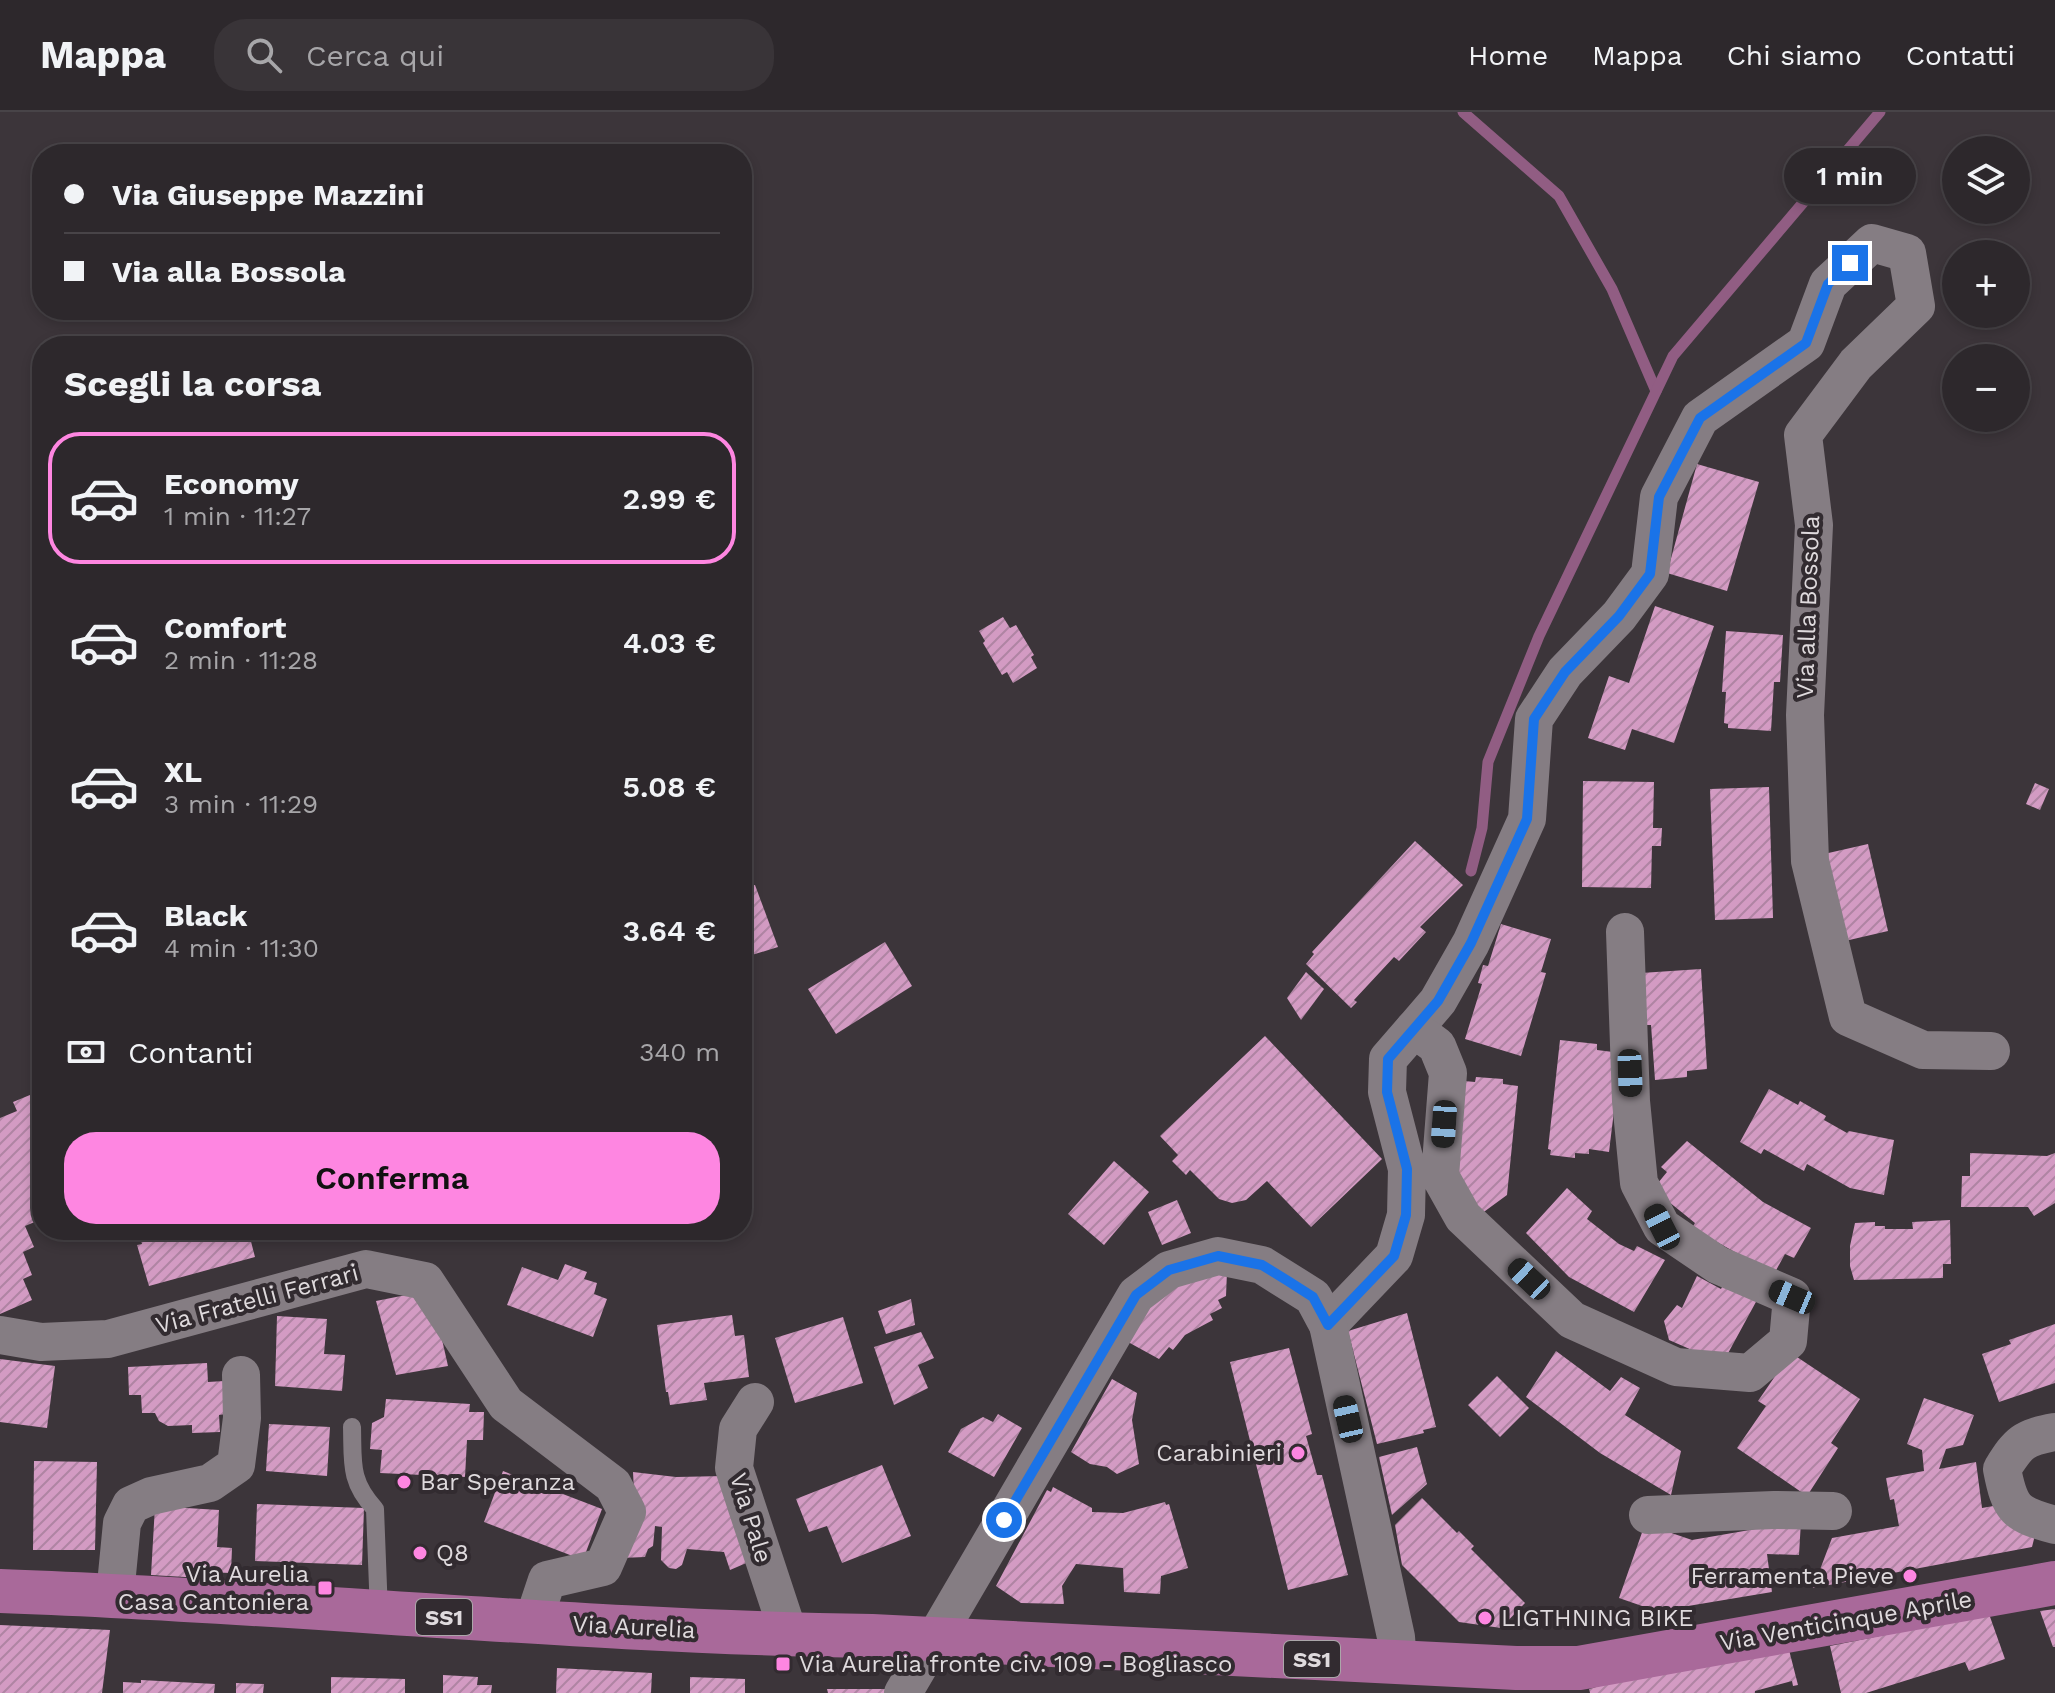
<!DOCTYPE html>
<html lang="it">
<head>
<meta charset="utf-8">
<style>
  :root { --surface:#2d282c; --page:#393438; --text:#f1f3f6; --muted:#a7a6a9; --line:#484448; --accent:#fe86e1 }
  body { margin:0; font-family:"Work Sans",sans-serif; background:var(--page); color:var(--text); height:100vh; display:flex; flex-direction:column; font-size:30px; white-space:nowrap }
  * { box-sizing:border-box; margin:0 }
  p { font-size:26px; color:var(--muted) }
  .icon { flex:none; width:44px; height:44px; fill:none; stroke:currentColor; stroke-width:2; stroke-linecap:round; stroke-linejoin:round }
  .map { position:relative; flex:1; overflow:hidden }
  .drawer { position:absolute; left:32px; top:224px; width:720px; height:904px; display:flex; flex-direction:column; background:var(--surface); border-radius:32px; box-shadow:0 4px 12px #0003,0 0 0 2px var(--line) }
  .drawer>* { flex:none }
  .banner { position:absolute; left:32px; top:32px; width:720px; height:176px; border-radius:32px; box-shadow:0 4px 12px #0003,0 0 0 2px var(--line); display:grid; align-content:center; height:176px; padding:0 32px; background:var(--surface) }
  .tools { position:absolute; left:1942px; top:24px; display:grid; gap:16px }
  .tools a { display:grid; place-items:center; width:88px; height:88px; border-radius:50%; background:var(--surface); box-shadow:0 4px 12px #0003,0 0 0 2px var(--line); font-size:40px }
  .end { position:absolute; width:36px; height:36px; margin:-18px; border:10px solid #1a73e8; background:#fff; box-shadow:0 0 0 4px #fff }
  .from { border-radius:50% }
  .bubble { position:absolute; height:56px; border-radius:28px; background:var(--surface); box-shadow:0 4px 12px #0003,0 0 0 2px var(--line); font-size:26px; font-weight:600; line-height:56px; text-align:center }
  .car { position:absolute; width:24px; height:48px; margin:-24px -12px; border-radius:10px; box-shadow:0 0 6px 2px #0007; background:linear-gradient(#222 24%,#8ab4d8 0 40%,#222 0 76%,#8ab4d8 0 86%,#222 0) }
  .banner b { display:flex; align-items:center; gap:28px; height:76px; font-size:30px }
  .banner b+b { border-top:2px solid var(--line) }
  .banner i { width:20px; height:20px; background:var(--text) }
  ul { padding:0; list-style:none }
  li { display:flex; align-items:center; gap:24px; height:132px; margin:0 16px 12px; padding:0 16px; border:4px solid transparent; border-radius:32px }
  li div { flex:1 }
  li b { display:block; font-size:30px }
  li em { font-style:normal; font-weight:600 }
  li.current { border-color:var(--accent) }
  li>.icon { width:72px; height:72px; stroke-width:1.5 }
  h2 { padding:0 32px; font-size:36px; line-height:96px }
  .pay { display:flex; align-items:center; gap:20px; height:88px; padding:0 32px; font-size:30px }
  .pay p { margin-inline-start:auto }
  .button { display:flex; gap:16px; margin-top:auto; padding:16px 32px }
  .button a { flex:1; height:92px; border-radius:32px; background:var(--accent); color:#111; font-size:32px; font-weight:600; line-height:92px; text-align:center }
  header { display:flex; align-items:center; gap:48px; box-sizing:border-box; height:112px; padding:0 40px; background:var(--surface); border-bottom:2px solid var(--line) }
  header strong { font-size:38px }
  nav { display:flex; gap:44px; margin-inline-start:auto; font-size:28px }
  .search { width:560px; height:72px; background:var(--page); display:flex; align-items:center; gap:20px; box-sizing:border-box; padding:0 28px; border-radius:32px; color:var(--muted); font-size:30px }
  .map>svg:first-child { display:block }
  .lines { fill:none; stroke-linecap:round; stroke-linejoin:round }
  .stream { stroke:#915d83; stroke-width:11 }
  .building { fill:url(#building-hatch) }
  .lane { stroke:#857d83; stroke-width:18 }
  .street { stroke:#857d83; stroke-width:38 }
  .primary { stroke:#a9699a; stroke-width:44 }
  .route { stroke:#1a73e8; stroke-width:10 }
  .poi-dot { fill:#fe86e1; stroke:#322b30; stroke-width:3 }
  .labels { text-anchor:middle; stroke-width:8; stroke-linejoin:round; paint-order:stroke }
  .shield { fill:#322b30; stroke:#aba6a9; stroke-width:2 }
  .shield-label { font-size:22px; font-weight:bold; fill:#dfdadd }
  .street-label { font-size:24px; fill:#dfdadd; stroke:#322b30 }
  .poi-label { font-size:24px; fill:#dfdadd; stroke:#322b30; text-anchor:start }
</style>
</head>
<body>
<header>
<strong>Mappa</strong>
<div class="search"><svg class="icon" aria-label="search" viewBox="0 0 24 24"><circle cx="10" cy="10" r="6"/><path d="M15 15l6 6"/></svg>Cerca qui</div>
<nav><a>Home</a><a>Mappa</a><a>Chi siamo</a><a>Contatti</a></nav>
</header>
<div class="map">
<svg width="2055" height="1581" viewBox="0 0 2055 1581">
  <defs>
    <pattern id="building-hatch" width="6" height="6" patternUnits="userSpaceOnUse" patternTransform="scale(2)"><rect width="6" height="6" fill="#d39bc3"/><path d="M-1 1l2-2M0 6l6-6M5 7l2-2" fill="none" stroke="#af84a3"/></pattern>
  </defs>
  <rect width="100%" height="100%" fill="#3c353a"/>
  <g class="lines">
    <g class="stream">
      <polyline points="1463,0 1559,84 1612,177 1656,279"/>
      <polyline points="1471,759 1482,716 1488,650 1539,524 1673,244 1880,0"/>
    </g>
  </g>
  <g class="building">
    <polygon points="1697,352 1759,370 1727,479 1667,461"/>
    <polygon points="1655,494 1714,514 1674,631 1632,617 1625,638 1588,626 1609,564 1629,571"/>
    <polygon points="1003,505 1010,516 1016,513 1034,543 1031,545 1037,556 1013,571 1007,560 1002,563 983,531 985,529 979,519"/>
    <polygon points="1726,519 1783,523 1780,570 1774,570 1771,619 1728,616 1728,612 1724,611 1726,580 1722,580"/>
    <polygon points="1583,669 1654,670 1653,716 1662,716 1661,734 1652,734 1651,776 1582,775"/>
    <polygon points="2035,671 2049,677 2040,698 2026,692"/>
    <polygon points="1769,675 1773,806 1715,808 1710,677"/>
    <polygon points="1415,729 1463,773 1420,815 1426,820 1399,849 1394,845 1354,888 1357,890 1351,896 1306,852 1314,842 1312,840"/>
    <polygon points="1868,732 1888,819 1845,829 1824,742"/>
    <polygon points="755,773 778,835 742,846 742,775"/>
    <polygon points="1501,812 1551,827 1541,860 1546,861 1521,944 1465,927 1482,872 1478,871 1483,853 1488,854"/>
    <polygon points="885,830 912,874 836,922 808,877"/>
    <polygon points="1701,857 1707,957 1687,959 1687,965 1655,968 1651,913 1644,913 1641,861"/>
    <polygon points="1306,860 1324,877 1301,908 1287,886"/>
    <polygon points="1265,924 1382,1047 1311,1115 1267,1069 1246,1088 1232,1091 1219,1087 1190,1058 1186,1063 1172,1049 1178,1043 1160,1024"/>
    <polygon points="1560,928 1597,932 1597,938 1621,941 1609,1040 1589,1037 1589,1042 1575,1041 1575,1046 1550,1043 1551,1038 1548,1037"/>
    <polygon points="1476,965 1503,967 1503,972 1518,974 1507,1083 1481,1102 1453,1064 1454,968 1475,970"/>
    <polygon points="1769,977 1798,993 1800,989 1826,1004 1824,1008 1847,1021 1849,1019 1894,1028 1884,1083 1850,1076 1807,1052 1804,1059 1764,1037 1761,1042 1740,1030"/>
    <polygon points="42,978 42,1107 25,1114 34,1135 23,1140 32,1163 23,1167 32,1188 0,1202 0,1006 17,999 13,990"/>
    <polygon points="1687,1029 1763,1090 1811,1116 1794,1146 1785,1142 1774,1162 1692,1116 1695,1111 1653,1077 1667,1060 1661,1055"/>
    <polygon points="1970,1041 2047,1044 2055,1041 2055,1091 2034,1104 2028,1095 1961,1095 1962,1064 1970,1064"/>
    <polygon points="1114,1049 1149,1080 1104,1133 1068,1102"/>
    <polygon points="1567,1076 1592,1099 1587,1107 1619,1132 1634,1139 1637,1134 1665,1148 1634,1200 1569,1165 1526,1121"/>
    <polygon points="1177,1088 1191,1121 1162,1133 1148,1100"/>
    <polygon points="1950,1108 1951,1152 1943,1152 1943,1166 1854,1168 1850,1154 1850,1134 1855,1111 1875,1110 1875,1114 1885,1114 1885,1117 1913,1117 1912,1110"/>
    <polygon points="138,1118 248,1118 255,1145 149,1174 137,1133 142,1132"/>
    <polygon points="565,1152 587,1160 584,1167 597,1171 594,1182 607,1187 593,1225 507,1193 522,1155 558,1168"/>
    <polygon points="1227,1160 1226,1184 1218,1188 1222,1196 1210,1202 1213,1208 1185,1223 1173,1238 1169,1235 1159,1247 1128,1230 1153,1186 1170,1167"/>
    <polygon points="1697,1164 1721,1177 1724,1171 1757,1188 1726,1245 1708,1245 1669,1228 1664,1209 1677,1193 1682,1196"/>
    <polygon points="411,1182 441,1223 448,1254 396,1263 376,1189"/>
    <polygon points="911,1187 915,1213 886,1222 878,1199"/>
    <polygon points="1407,1201 1436,1315 1423,1318 1424,1321 1377,1332 1348,1219"/>
    <polygon points="732,1203 735,1224 744,1223 749,1265 704,1271 707,1288 670,1293 668,1280 666,1280 657,1213"/>
    <polygon points="277,1204 327,1207 324,1242 345,1243 342,1279 275,1274"/>
    <polygon points="843,1205 863,1271 795,1291 775,1226"/>
    <polygon points="2055,1212 2055,1271 1999,1290 1982,1242 2011,1232 2009,1228"/>
    <polygon points="921,1220 934,1246 918,1253 928,1276 894,1293 874,1235"/>
    <polygon points="1289,1236 1312,1322 1306,1324 1317,1363 1322,1363 1348,1463 1288,1478 1230,1250"/>
    <polygon points="1556,1239 1610,1279 1621,1265 1640,1276 1625,1303 1681,1339 1671,1383 1600,1341 1526,1285"/>
    <polygon points="1791,1241 1860,1287 1831,1331 1838,1336 1807,1384 1737,1336 1766,1294 1758,1289"/>
    <polygon points="0,1247 55,1254 47,1316 0,1310"/>
    <polygon points="207,1251 208,1270 224,1269 226,1302 219,1303 220,1320 192,1321 192,1313 168,1314 159,1309 155,1301 142,1301 141,1283 129,1283 128,1255"/>
    <polygon points="1497,1264 1529,1296 1500,1325 1468,1293"/>
    <polygon points="1112,1267 1137,1281 1132,1308 1139,1352 1117,1362 1107,1355 1090,1352 1071,1340"/>
    <polygon points="1924,1286 1974,1303 1963,1333 1946,1337 1939,1357 1976,1350 1982,1396 1999,1393 2037,1415 2032,1435 1813,1476 1832,1426 1899,1414 1894,1387 1890,1388 1886,1366 1924,1359 1922,1338 1907,1332"/>
    <polygon points="386,1287 470,1292 469,1300 484,1300 483,1328 467,1328 465,1365 380,1361 382,1338 370,1337 372,1311 384,1305"/>
    <polygon points="998,1302 1022,1316 994,1365 948,1340 961,1317 983,1305 993,1310"/>
    <polygon points="269,1312 330,1315 327,1364 266,1359"/>
    <polygon points="1417,1335 1427,1372 1392,1403 1379,1345"/>
    <polygon points="34,1349 97,1350 95,1438 33,1438"/>
    <polygon points="882,1353 911,1424 842,1451 827,1414 809,1420 796,1387"/>
    <polygon points="503,1359 602,1397 583,1448 484,1410"/>
    <polygon points="633,1360 676,1365 724,1364 751,1449 730,1458 724,1440 687,1437 682,1453 676,1457 669,1456 661,1448 662,1415 655,1414 653,1434 648,1437 645,1445 621,1446 635,1399"/>
    <polygon points="1053,1375 1092,1396 1092,1400 1123,1401 1165,1390 1166,1393 1169,1392 1188,1456 1161,1464 1160,1482 1124,1480 1123,1456 1076,1452 1062,1474 1064,1492 1021,1491 996,1474 1047,1378 1051,1380"/>
    <polygon points="1422,1386 1457,1421 1459,1419 1474,1434 1471,1437 1525,1491 1501,1516 1459,1510 1402,1453 1395,1413"/>
    <polygon points="257,1392 364,1396 362,1453 255,1449"/>
    <polygon points="155,1394 219,1398 217,1435 232,1436 231,1461 203,1460 202,1466 151,1463"/>
    <polygon points="1801,1409 1799,1443 1767,1442 1772,1480 1670,1497 1668,1503 1619,1486 1645,1412 1692,1428"/>
    <polygon points="2055,1497 2055,1535 2053,1535 2040,1499"/>
    <polygon points="1989,1502 2005,1547 1969,1559 1965,1550 1866,1581 1841,1581 1830,1534"/>
    <polygon points="0,1513 110,1518 102,1581 0,1581"/>
    <polygon points="1788,1534 1798,1573 1793,1574 1792,1569 1755,1579 1755,1581 1590,1581 1589,1577 1632,1565"/>
    <polygon points="557,1556 652,1561 651,1581 556,1581"/>
    <polygon points="443,1563 478,1565 477,1573 492,1573 491,1581 443,1581"/>
    <polygon points="331,1565 405,1567 405,1581 331,1581"/>
    <polygon points="690,1565 745,1567 745,1581 690,1581"/>
    <polygon points="141,1568 215,1572 214,1581 123,1581 123,1570 141,1571"/>
    <polygon points="236,1571 264,1572 263,1581 236,1581"/>
    <polygon points="827,1577 886,1577 884,1581 828,1581"/>
  </g>
  <g class="lines">
    <path class="lane" d="M352 1315C353 1350 349 1369 375 1397L379 1501"/>
    <g class="street">
      <polyline points="1414,917 1438,889 1471,831 1527,707 1534,607 1565,560 1619,504 1650,462 1659,385 1700,306 1806,231 1828,172 1872,131 1907,141 1916,194 1856,252 1803,323 1814,413 1805,603 1810,749 1848,905 1923,938 1991,939"/>
      <polyline points="1328,1213 1394,1144 1406,1103 1407,1057 1387,980 1388,947 1414,917 1437,934 1448,961 1440,1064 1463,1105 1572,1208 1676,1255 1750,1261 1788,1229 1792,1185 1718,1153 1662,1115 1639,1071 1631,989 1625,820"/>
      <polyline points="0,1223 41,1230 108,1227 366,1157 425,1169 506,1292 613,1373 627,1400 603,1455 547,1468 533,1510"/>
      <polyline points="755,1290 738,1317 734,1356 789,1523"/>
      <path d="M2055 1320C2023 1326 2019 1330 2002 1357 2010 1398 2015 1402 2055 1413"/>
      <polyline points="1648,1403 1774,1398 1833,1399"/>
      <polyline points="115,1483 122,1411 131,1393 151,1384 210,1371 236,1353 242,1306 241,1263"/>
      <polyline points="903,1581 1136,1183 1169,1158 1218,1144 1262,1153 1313,1185 1328,1213 1396,1525 1398,1551"/>
    </g>
    <path class="primary" d="M0 1479C291 1489 581 1520 872 1524L1516 1556H1579L2055 1471"/>
  </g>
  <g class="lines">
    <polyline class="route" points="1004,1408 1136,1183 1169,1158 1218,1144 1262,1153 1288,1169 1313,1185 1328,1213 1394,1144 1406,1103 1407,1057 1387,980 1388,947 1438,889 1471,831 1527,707 1534,607 1565,560 1619,504 1650,462 1659,385 1700,306 1806,231 1828,172 1850,151"/>
  </g>
  <g class="poi-dot">
    <circle cx="1298" cy="1341" r="8"/>
    <circle cx="404" cy="1370" r="8"/>
    <circle cx="420" cy="1441" r="8"/>
    <circle cx="1910" cy="1464" r="8"/>
    <rect x="317" y="1468" width="16" height="16" rx="4"/>
    <circle cx="1485" cy="1506" r="8"/>
    <rect x="775" y="1544" width="16" height="16" rx="4"/>
  </g>
  <g class="labels">
    <g class="shield">
      <rect x="416" y="1487" width="56" height="36" rx="6"/>
      <rect x="1284" y="1529" width="56" height="36" rx="6"/>
    </g>
    <g class="shield-label">
      <text x="444" y="1513">SS1</text>
      <text x="1312" y="1555">SS1</text>
    </g>
    <g class="street-label">
      <text transform="translate(1808 495) rotate(-88)" y="8">Via alla Bossola</text>
      <text transform="translate(257 1187) rotate(-15)" y="8">Via Fratelli Ferrari</text>
      <text transform="translate(751 1406) rotate(73)" y="8">Via Pale</text>
      <text transform="translate(1846 1509) rotate(-10)" y="8">Via Venticinque Aprile</text>
      <text transform="translate(634 1515) rotate(3)" y="8">Via Aurelia</text>
    </g>
    <g class="poi-label">
      <text x="1282" y="1349" text-anchor="end">Carabinieri</text>
      <text x="420" y="1378">Bar Speranza</text>
      <text x="436" y="1449">Q8</text>
      <text x="309" y="1470" text-anchor="end">Via Aurelia<tspan x="309" dy="28">Casa Cantoniera</tspan></text>
      <text x="1894" y="1472" text-anchor="end">Ferramenta Pieve</text>
      <text x="1501" y="1514">LIGTHNING BIKE</text>
      <text x="799" y="1560">Via Aurelia fronte civ. 109 - Bogliasco</text>
    </g>
  </g>
</svg>
<div class="tools">
<a><svg class="icon" aria-label="layers" viewBox="0 0 24 24"><path d="M12 4l9 5-9 5-9-5zM3 14l9 5 9-5"/></svg></a>
<a>+</a>
<a>−</a>
</div>
<i class="end from" style="left:1004px;top:1408px"></i>
<i class="end" style="left:1850px;top:151px"></i>
<div class="bubble" style="left:1784px;top:36px;width:132px">1 min</div>
<i class="car" style="left:1630px;top:961px;rotate:178deg"></i>
<i class="car" style="left:1444px;top:1012px;rotate:184deg"></i>
<i class="car" style="left:1662px;top:1115px;rotate:333deg"></i>
<i class="car" style="left:1529px;top:1167px;rotate:313deg"></i>
<i class="car" style="left:1792px;top:1185px;rotate:293deg"></i>
<i class="car" style="left:1348px;top:1307px;rotate:347deg"></i>
<div class="banner">
<b><i class="from"></i>Via Giuseppe Mazzini</b>
<b><i></i>Via alla Bossola</b>
</div>
<section class="drawer">
<h2>Scegli la corsa</h2>
<ul>
<li class="current"><svg class="icon" aria-label="car" viewBox="0 0 24 24"><path d="M5 17H2v-5l4-1 3-4h7l3 4 3 1v5h-3M9 17h6M6 11h13"/><circle cx="7" cy="17" r="2"/><circle cx="17" cy="17" r="2"/></svg><div><b>Economy</b><p>1 min · 11:27</p></div><em>2.99 €</em></li>
<li><svg class="icon" aria-label="car" viewBox="0 0 24 24"><path d="M5 17H2v-5l4-1 3-4h7l3 4 3 1v5h-3M9 17h6M6 11h13"/><circle cx="7" cy="17" r="2"/><circle cx="17" cy="17" r="2"/></svg><div><b>Comfort</b><p>2 min · 11:28</p></div><em>4.03 €</em></li>
<li><svg class="icon" aria-label="car" viewBox="0 0 24 24"><path d="M5 17H2v-5l4-1 3-4h7l3 4 3 1v5h-3M9 17h6M6 11h13"/><circle cx="7" cy="17" r="2"/><circle cx="17" cy="17" r="2"/></svg><div><b>XL</b><p>3 min · 11:29</p></div><em>5.08 €</em></li>
<li><svg class="icon" aria-label="car" viewBox="0 0 24 24"><path d="M5 17H2v-5l4-1 3-4h7l3 4 3 1v5h-3M9 17h6M6 11h13"/><circle cx="7" cy="17" r="2"/><circle cx="17" cy="17" r="2"/></svg><div><b>Black</b><p>4 min · 11:30</p></div><em>3.64 €</em></li>
</ul>
<div class="pay"><svg class="icon" aria-label="cash" viewBox="0 0 24 24"><path d="M3 7h18v10H3z"/><circle cx="12" cy="12" r="2"/></svg>Contanti<p>340 m</p></div>
<div class="button"><a>Conferma</a></div>
</section>
</div>
</body>
</html>
